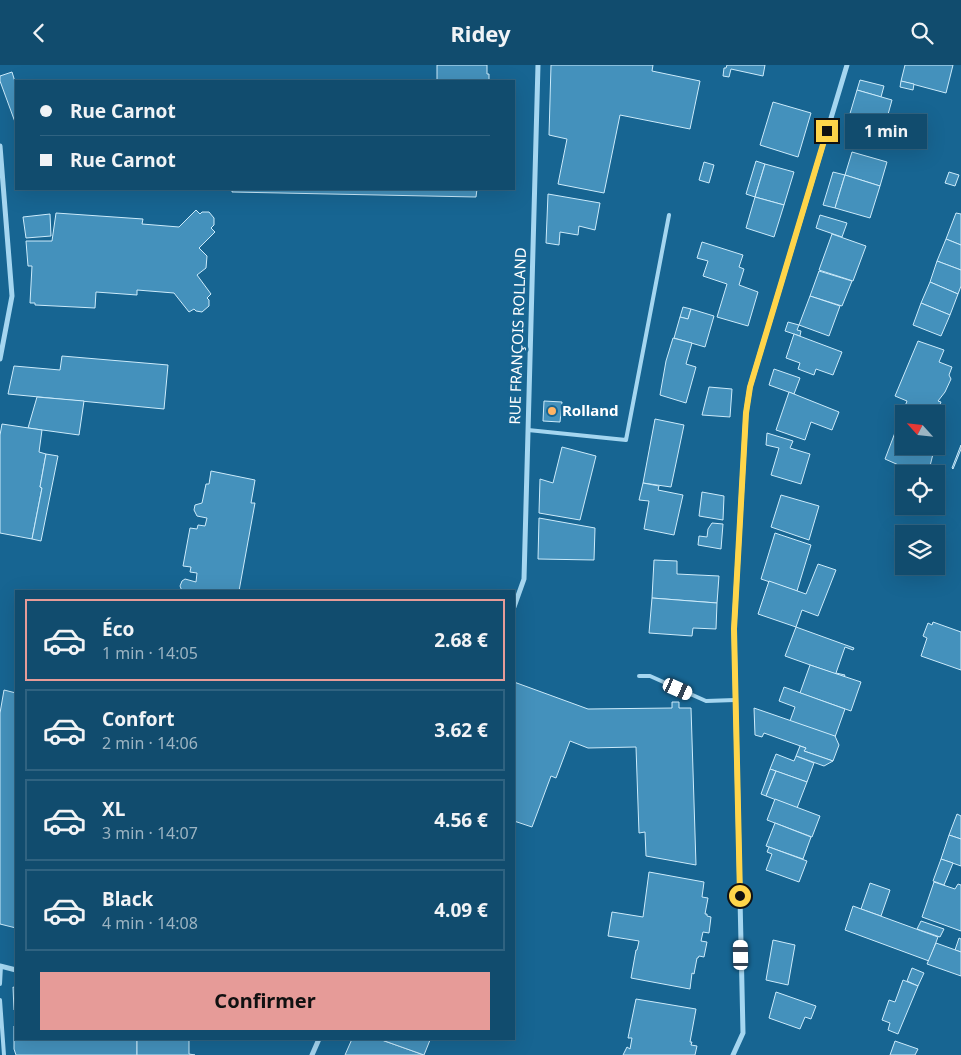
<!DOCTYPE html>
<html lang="fr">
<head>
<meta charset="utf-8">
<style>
  :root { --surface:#114c6e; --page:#1e5676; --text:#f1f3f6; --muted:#9cb4c2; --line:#306381; --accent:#e69b98 }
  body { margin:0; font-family:"Noto Sans",sans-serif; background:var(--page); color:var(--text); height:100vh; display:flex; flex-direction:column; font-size:19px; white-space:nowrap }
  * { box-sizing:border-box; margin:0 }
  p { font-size:16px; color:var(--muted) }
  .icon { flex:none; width:28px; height:28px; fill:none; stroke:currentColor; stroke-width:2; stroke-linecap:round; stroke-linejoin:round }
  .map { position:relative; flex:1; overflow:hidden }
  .drawer { position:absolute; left:15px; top:525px; width:500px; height:450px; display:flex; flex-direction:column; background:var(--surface); border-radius:0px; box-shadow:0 5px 20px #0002,0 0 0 1px var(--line) }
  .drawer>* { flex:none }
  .top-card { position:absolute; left:15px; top:15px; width:500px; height:110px; border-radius:0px; box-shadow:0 5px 20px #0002,0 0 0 1px var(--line); display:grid; align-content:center; height:110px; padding:0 25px; background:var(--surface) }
  .needle { width:32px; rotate:297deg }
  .buttons { position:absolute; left:895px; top:340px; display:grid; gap:10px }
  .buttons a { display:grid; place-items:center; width:50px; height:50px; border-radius:0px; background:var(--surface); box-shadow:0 5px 20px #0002,0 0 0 1px var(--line); font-size:25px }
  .end { position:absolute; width:22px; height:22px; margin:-11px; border:6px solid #ffd54a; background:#111; box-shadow:0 0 0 2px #111 }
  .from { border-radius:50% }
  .bubble { position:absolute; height:35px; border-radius:0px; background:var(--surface); box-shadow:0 5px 20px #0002,0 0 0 1px var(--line); font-size:16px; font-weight:700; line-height:35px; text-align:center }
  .car { position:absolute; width:15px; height:30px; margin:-15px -8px; border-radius:6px; box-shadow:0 0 4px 1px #0007; background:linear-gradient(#fff 24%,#345 0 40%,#fff 0 76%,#345 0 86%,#fff 0) }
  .top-card b { display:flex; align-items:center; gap:18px; height:48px; font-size:19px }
  .top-card b+b { border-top:1px solid var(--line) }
  .top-card i { width:12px; height:12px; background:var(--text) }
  ul { padding:9px 0 0; list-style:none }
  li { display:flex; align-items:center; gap:15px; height:82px; margin:0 10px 8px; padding:0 15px; border:2px solid var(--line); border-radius:0px }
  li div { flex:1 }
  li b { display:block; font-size:19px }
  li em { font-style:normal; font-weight:700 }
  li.on { border-color:var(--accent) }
  li>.icon { width:45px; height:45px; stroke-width:1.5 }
  .cta { display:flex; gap:10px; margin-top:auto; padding:10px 25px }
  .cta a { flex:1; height:58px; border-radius:0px; background:var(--accent); color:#111; font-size:20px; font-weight:700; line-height:58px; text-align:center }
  header { display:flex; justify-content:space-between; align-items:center; height:65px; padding:0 25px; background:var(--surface); font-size:22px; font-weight:700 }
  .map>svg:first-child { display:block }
  .building { fill:#4491bc; stroke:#ccebfb }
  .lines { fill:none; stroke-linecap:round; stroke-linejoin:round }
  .service { stroke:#a5d6f0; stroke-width:4 }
  .minor { stroke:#a5d6f0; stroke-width:5 }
  .route { stroke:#ffd54a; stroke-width:6 }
  .poi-dot { fill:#ffb465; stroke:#176592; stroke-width:2 }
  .labels { text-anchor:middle; stroke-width:5; stroke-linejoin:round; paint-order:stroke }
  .street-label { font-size:15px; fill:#fff; stroke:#176592 }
  .poi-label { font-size:15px; font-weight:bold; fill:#fff; stroke:#176592; text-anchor:start }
</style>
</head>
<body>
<header><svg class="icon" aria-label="back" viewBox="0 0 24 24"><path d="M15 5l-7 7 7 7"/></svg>Ridey<svg class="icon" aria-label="search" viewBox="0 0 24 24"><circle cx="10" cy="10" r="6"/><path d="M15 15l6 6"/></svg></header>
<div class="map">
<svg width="961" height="990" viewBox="0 0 961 990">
  <rect width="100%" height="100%" fill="#176592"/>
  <g class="building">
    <polygon points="437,0 487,0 487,9 489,9 489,16 437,16"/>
    <polygon points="551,0 653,0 652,6 700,16 690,64 620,50 604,128 558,119 567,74 549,70"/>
    <polygon points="727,0 765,0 763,11 731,4 729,12 723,11 724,3 726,3"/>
    <polygon points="905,0 953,0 946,28 901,16"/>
    <polygon points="12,7 16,20 16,68 15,57 0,16 0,11"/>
    <polygon points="860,15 884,21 881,32 857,25"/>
    <polygon points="901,16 914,19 913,25 900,22"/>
    <polygon points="857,25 892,35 882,71 846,62"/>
    <polygon points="773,37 811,48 798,92 760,80"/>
    <polygon points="852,87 887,97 880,121 845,110"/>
    <polygon points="756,96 765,99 755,132 746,129"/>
    <polygon points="704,97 714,100 709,118 699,115"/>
    <polygon points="765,99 794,107 784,140 755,132"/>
    <polygon points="833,107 845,110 835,143 823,140"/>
    <polygon points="949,107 959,110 955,121 945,118"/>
    <polygon points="845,110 880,121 870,153 835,143"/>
    <polygon points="232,124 477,124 476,132 232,127"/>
    <polygon points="548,129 600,138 595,165 579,161 578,170 560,167 559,180 546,178"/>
    <polygon points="755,132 784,140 774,172 746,163"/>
    <polygon points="196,145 200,149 202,147 209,147 214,153 214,160 211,163 215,167 199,183 207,191 206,203 197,210 211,229 207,233 209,235 209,241 202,247 196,246 194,244 189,247 174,228 137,225 137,230 96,227 95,243 35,240 35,238 30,238 32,201 28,201 26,176 52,176 56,148 143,154 142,159 179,162"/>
    <polygon points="956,148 961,149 961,180 946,174"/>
    <polygon points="50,149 51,171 26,173 23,152"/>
    <polygon points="820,150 847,158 842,172 816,163"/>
    <polygon points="832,169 866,181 853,216 819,205"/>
    <polygon points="946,174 961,180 961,205 937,196"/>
    <polygon points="702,177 743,190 739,202 744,204 739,220 758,227 748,261 717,252 727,219 703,211 708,196 697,193"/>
    <polygon points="937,196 961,205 961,221 958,229 930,217"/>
    <polygon points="819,206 852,216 842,241 810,231"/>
    <polygon points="930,217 958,229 950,250 921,238"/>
    <polygon points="810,231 840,241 829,271 799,260"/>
    <polygon points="921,238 950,250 941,271 913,260"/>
    <polygon points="683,242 691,244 688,254 680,252"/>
    <polygon points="691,244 714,251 705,282 674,273 680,252 688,254"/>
    <polygon points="788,257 799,260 797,265 801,266 800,271 785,266"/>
    <polygon points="794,269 842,287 833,310 816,304 814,310 798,304 800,298 786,293"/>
    <polygon points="673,273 692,278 686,299 696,302 686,338 660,330 666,296"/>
    <polygon points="918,276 944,285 939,297 952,302 949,310 951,314 945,327 938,336 941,337 936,349 904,349 904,381 935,381 928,409 919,409 885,394 907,336 895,331"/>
    <polygon points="62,291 168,300 164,344 8,329 14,301 60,305"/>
    <polygon points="774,304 800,313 794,329 769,320"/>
    <polygon points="709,322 732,324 730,352 702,350"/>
    <polygon points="789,327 839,347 832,365 811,357 805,375 776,365"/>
    <polygon points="37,332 84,336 79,370 28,363"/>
    <polygon points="544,336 562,337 560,357 543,356"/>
    <polygon points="655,354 684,360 671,422 643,418"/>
    <polygon points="2,359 42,365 39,387 46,389 40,422 42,423 32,474 0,468 0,370"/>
    <polygon points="767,368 793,376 790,383 810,389 801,419 771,410 779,383 766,380"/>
    <polygon points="961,380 961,384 953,404 952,403"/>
    <polygon points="562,382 596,391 580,455 539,448 540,414 553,418"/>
    <polygon points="46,389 58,391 41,476 32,474 42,423 40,422"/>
    <polygon points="211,406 255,415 251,438 255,438 239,526 182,526 180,521 182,516 185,514 196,517 197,508 190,507 191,502 183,501 190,463 197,464 198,460 205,461 207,453 197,451 194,445 195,440 202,438 206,419 209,419"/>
    <polygon points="643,418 659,421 658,425 683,430 674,470 644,464 649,436 639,435"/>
    <polygon points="702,427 724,431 723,455 699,451"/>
    <polygon points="781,430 819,441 809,475 771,462"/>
    <polygon points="539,453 595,463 594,495 538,494"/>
    <polygon points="712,458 723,459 721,484 698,480 699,471 707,472 708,464"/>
    <polygon points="775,468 811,480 797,526 761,514"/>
    <polygon points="654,495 677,496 677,509 719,511 717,538 652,533"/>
    <polygon points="818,499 836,505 818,551 802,545 796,562 758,549 769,516 806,529"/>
    <polygon points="652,533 717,538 716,564 693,563 692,571 649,568"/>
    <polygon points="933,557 961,567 961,605 921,591 927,573 923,571 928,558 932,560"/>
    <polygon points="796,562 854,583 853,585 845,582 836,608 845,610 844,612 785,591"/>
    <polygon points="810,600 861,617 851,646 800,628"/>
    <polygon points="514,617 588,644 672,643 672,637 679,637 679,643 691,643 696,800 646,791 645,767 639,768 636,682 588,683 570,676 556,713 551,711 532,762 514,756"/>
    <polygon points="784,622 845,644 835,672 790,656 795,642 779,636"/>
    <polygon points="4,625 16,628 16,863 0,859 0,648"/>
    <polygon points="754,643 835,671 839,680 833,696 804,686 806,683 764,668 762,672 755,670"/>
    <polygon points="800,681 806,683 804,686 833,696 824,701 796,691"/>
    <polygon points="776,689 794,696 796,691 814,698 807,717 770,704"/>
    <polygon points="770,704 776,706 766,731 761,729"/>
    <polygon points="776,706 807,717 797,743 766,731"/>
    <polygon points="775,734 820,751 812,772 767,755"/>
    <polygon points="957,749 961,751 961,774 949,770"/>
    <polygon points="775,758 811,772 803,794 766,781"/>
    <polygon points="949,770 961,774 961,801 941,794"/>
    <polygon points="769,782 807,796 799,817 766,805 772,789 767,787"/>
    <polygon points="941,794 953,798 944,820 933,816"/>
    <polygon points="649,807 704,817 702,832 708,833 705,849 707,849 707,851 711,852 709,868 703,867 701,876 707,877 704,892 699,891 698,893 697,893 694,909 692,908 690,924 631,913 636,885 637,885 639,876 608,871 612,847 643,852"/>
    <polygon points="934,817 955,824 958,819 961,820 961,866 922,852"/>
    <polygon points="870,818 890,825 881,851 861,844"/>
    <polygon points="853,841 938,872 929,896 845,865"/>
    <polygon points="921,856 944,864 940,872 917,864"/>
    <polygon points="959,873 961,874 961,887 955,885"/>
    <polygon points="773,875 795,880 788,920 766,915"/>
    <polygon points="936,878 961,887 961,911 927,899"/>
    <polygon points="912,903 924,908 918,921 907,916"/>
    <polygon points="903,915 918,921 898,969 888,965 890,958 882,955 889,935 895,937"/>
    <polygon points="13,922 16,923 16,945 14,945"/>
    <polygon points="776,927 816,941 811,954 805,952 800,964 769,953"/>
    <polygon points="636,934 696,944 690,977 692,977 691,980 697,981 695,990 623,990 627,982 630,984 632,973 628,973"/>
    <polygon points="14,961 16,961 16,974 137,974 137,990 16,990 14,984"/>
    <polygon points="137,974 194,974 189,975 189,989 195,990 137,990"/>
    <polygon points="352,974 379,974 424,990 345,990"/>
    <polygon points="379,974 427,974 430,975 424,990"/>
    <polygon points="895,976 918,984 915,990 890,990"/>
  </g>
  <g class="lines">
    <g class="service">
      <polyline points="528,365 626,375 669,150"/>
      <polyline points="639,611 650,611 706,636 735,635"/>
      <polyline points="0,919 1,901"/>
      <polyline points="0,935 4,990"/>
    </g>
    <g class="minor">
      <polyline points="0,81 12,231 0,294"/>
      <polyline points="514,542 524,514 538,0"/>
      <polyline points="0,901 16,905"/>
      <polyline points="312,990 319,974"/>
      <polyline points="733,990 743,968 734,564 746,348 750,322 847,0"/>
    </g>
  </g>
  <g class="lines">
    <polyline class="route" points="740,831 734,564 746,348 750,322 827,66"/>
  </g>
  <circle class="poi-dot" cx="552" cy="346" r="5"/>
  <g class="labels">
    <g class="street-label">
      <text transform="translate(518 271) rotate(-88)" y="5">RUE FRANÇOIS ROLLAND</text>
    </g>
    <g class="poi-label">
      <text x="562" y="351">Rolland</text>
    </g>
  </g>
</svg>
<div class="buttons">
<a><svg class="needle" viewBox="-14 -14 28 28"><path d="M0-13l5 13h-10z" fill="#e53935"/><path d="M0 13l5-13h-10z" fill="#9cb4c2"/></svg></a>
<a><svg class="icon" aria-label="locate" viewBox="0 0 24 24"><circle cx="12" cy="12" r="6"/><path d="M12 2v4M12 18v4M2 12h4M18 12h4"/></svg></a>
<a><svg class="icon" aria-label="layers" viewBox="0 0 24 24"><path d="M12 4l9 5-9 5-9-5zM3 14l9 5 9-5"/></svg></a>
</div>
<i class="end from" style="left:740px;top:831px"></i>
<i class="end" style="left:827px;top:66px"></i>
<div class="bubble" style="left:845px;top:49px;width:82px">1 min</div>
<i class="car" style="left:678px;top:624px;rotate:114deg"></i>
<i class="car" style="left:741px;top:890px;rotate:359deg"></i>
<div class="top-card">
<b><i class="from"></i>Rue Carnot</b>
<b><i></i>Rue Carnot</b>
</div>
<section class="drawer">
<ul>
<li class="on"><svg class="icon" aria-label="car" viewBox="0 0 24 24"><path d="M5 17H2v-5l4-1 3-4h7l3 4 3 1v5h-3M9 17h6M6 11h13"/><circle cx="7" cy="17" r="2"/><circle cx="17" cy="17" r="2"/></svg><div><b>Éco</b><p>1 min · 14:05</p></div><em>2.68 €</em></li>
<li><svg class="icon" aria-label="car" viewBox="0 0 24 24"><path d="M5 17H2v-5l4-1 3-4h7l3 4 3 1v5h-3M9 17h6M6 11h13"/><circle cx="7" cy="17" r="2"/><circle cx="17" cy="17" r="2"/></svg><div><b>Confort</b><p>2 min · 14:06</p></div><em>3.62 €</em></li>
<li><svg class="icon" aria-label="car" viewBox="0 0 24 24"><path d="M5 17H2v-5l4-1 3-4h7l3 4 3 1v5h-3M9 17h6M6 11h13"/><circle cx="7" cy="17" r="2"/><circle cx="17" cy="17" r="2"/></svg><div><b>XL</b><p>3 min · 14:07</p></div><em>4.56 €</em></li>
<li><svg class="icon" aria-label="car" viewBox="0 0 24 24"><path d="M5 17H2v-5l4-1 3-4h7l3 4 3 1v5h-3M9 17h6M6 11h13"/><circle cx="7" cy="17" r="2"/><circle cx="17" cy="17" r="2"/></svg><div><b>Black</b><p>4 min · 14:08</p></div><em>4.09 €</em></li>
</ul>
<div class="cta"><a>Confirmer</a></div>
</section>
</div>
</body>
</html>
